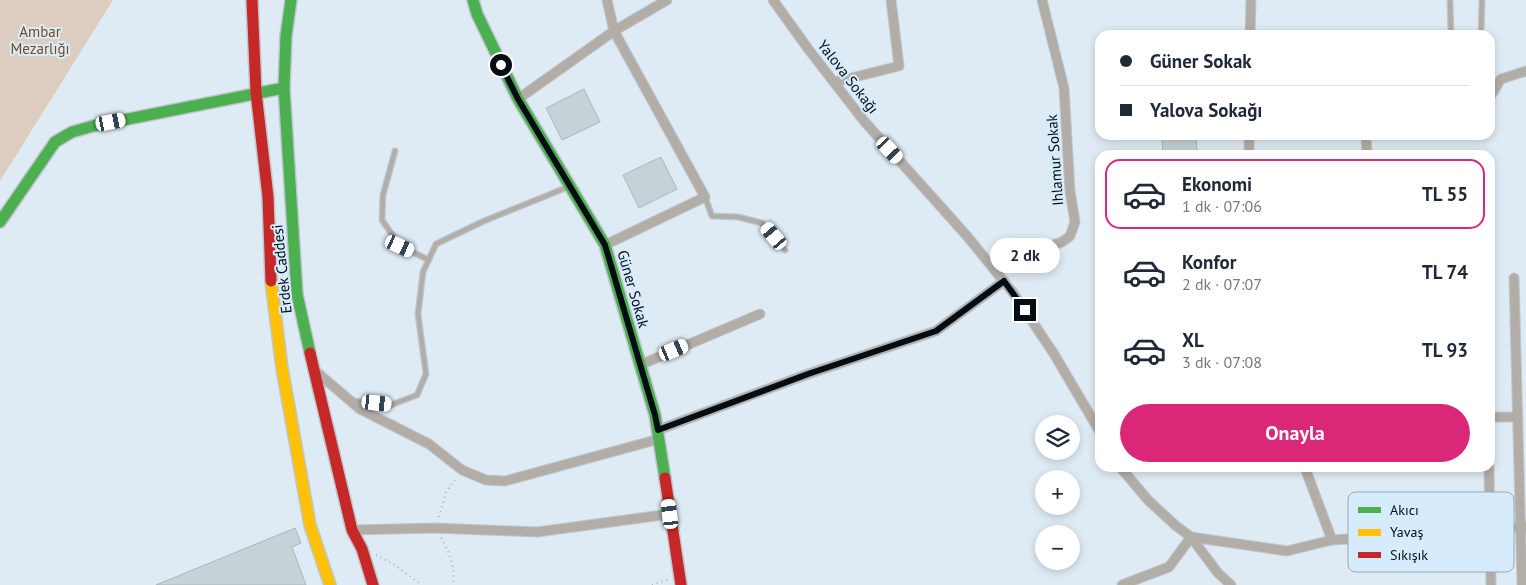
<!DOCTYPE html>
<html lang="tr">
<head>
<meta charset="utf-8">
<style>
  :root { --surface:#fff; --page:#f2f2f3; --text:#1f2937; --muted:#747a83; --line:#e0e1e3; --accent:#db2777 }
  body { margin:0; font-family:"PT Sans",sans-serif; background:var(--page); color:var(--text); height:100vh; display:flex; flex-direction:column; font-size:19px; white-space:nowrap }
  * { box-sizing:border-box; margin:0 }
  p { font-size:16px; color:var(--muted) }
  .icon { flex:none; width:28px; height:28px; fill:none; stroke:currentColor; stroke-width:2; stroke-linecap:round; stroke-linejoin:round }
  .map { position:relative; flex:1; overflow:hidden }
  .side { position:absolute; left:1095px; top:150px; width:400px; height:322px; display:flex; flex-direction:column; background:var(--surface); border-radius:15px; box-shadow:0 2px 8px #0003 }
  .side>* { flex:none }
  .hud { position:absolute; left:1095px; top:30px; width:400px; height:110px; border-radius:15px; box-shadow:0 2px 8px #0003; display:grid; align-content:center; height:110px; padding:0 25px; background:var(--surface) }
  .tools { position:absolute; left:1035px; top:415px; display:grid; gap:10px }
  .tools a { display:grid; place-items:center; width:45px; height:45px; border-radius:50%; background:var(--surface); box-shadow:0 2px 8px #0003; font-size:25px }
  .end { position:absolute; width:22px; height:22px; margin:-11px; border:6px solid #040d14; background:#fff; box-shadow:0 0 0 2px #fff }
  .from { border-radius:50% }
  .bubble { position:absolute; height:35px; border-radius:18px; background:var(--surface); box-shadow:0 2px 8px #0003; font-size:16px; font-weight:700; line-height:35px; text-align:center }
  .car { position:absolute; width:15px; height:30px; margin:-15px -8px; border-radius:6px; box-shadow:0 0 4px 1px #0007; background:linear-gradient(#fff 24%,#345 0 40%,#fff 0 76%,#345 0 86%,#fff 0) }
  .hud b { display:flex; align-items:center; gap:18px; height:48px; font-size:19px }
  .hud b+b { border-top:1px solid var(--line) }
  .hud i { width:12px; height:12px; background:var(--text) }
  ul { padding:9px 0 0; list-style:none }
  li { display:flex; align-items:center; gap:15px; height:70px; margin:0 10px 8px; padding:0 15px; border:2px solid transparent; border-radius:15px }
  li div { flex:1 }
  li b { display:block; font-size:19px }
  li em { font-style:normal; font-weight:700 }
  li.active { border-color:var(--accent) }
  li>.icon { width:45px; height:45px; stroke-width:1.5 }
  .cta { display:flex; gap:10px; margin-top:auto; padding:10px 25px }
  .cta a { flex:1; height:58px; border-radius:30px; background:var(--accent); color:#fff; font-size:20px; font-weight:700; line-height:58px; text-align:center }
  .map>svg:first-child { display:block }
  .green { fill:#dccdc0 }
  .building { fill:#c6d1d8; stroke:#abb5bc }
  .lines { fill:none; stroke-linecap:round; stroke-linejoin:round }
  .lane-casing { stroke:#bec7ce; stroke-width:7 }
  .street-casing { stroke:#bec7ce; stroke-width:11 }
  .fast-casing { stroke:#bec7ce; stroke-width:14 }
  .slow-casing { stroke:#bec7ce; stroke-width:14 }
  .jam-casing { stroke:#bec7ce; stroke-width:14 }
  .path { stroke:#afafad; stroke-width:2; stroke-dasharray:1 4; stroke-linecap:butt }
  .lane { stroke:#b3ada7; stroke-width:4.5 }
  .street { stroke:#b3ada7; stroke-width:9 }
  .fast { stroke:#4caf50; stroke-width:11 }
  .slow { stroke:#ffc107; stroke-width:11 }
  .jam { stroke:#c62828; stroke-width:11 }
  .route { stroke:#040d14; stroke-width:6 }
  .labels { text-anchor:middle; stroke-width:4; stroke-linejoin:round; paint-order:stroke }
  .park-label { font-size:15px; fill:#794917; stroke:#d6ecfd }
  .street-label { font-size:15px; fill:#040d14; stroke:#d6ecfd }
  .key { fill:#d6ecfd; stroke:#97a9b7; stroke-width:1 }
  .key-label { font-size:14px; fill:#040d14 }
</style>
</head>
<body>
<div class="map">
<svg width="1526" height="585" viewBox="0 0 1526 585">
  <rect width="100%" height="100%" fill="#dfebf4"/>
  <polygon class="green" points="0,0 113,0 0,181"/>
  <g class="building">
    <polygon points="584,89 600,122 562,140 546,108"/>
    <polygon points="1162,135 1196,135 1197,155 1163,155"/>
    <polygon points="661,157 677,189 639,208 623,175"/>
    <polygon points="295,528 301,543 292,547 306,585 156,585"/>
  </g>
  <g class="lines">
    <defs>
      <g id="lane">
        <polyline points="1450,0 1451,35"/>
        <polyline points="1481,35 1482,0"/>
        <polyline points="395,151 383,195 382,220 400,246 429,260"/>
        <polyline points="705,197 712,216 738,217 762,223 785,250"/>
        <polyline points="353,401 391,405 417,395 426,374 418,314 423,272 436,244 484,221 568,187"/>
      </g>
      <g id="street">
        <polyline points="773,0 809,50 864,121 967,236 1014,294 1054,354 1100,432"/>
        <polyline points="1250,35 1251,0"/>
        <polyline points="835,82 899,66 891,0"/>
        <polyline points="1490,97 1501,79 1526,71"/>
        <polyline points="518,99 614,31 667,0"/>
        <polyline points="1366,135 1367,155"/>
        <polyline points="1249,155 1249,135"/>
        <polyline points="605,245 705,197 614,31 607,0"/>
        <polyline points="991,265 1062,242 1070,236 1075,222 1070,191 1064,88 1042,0"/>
        <polyline points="1514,278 1522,585"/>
        <polyline points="640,365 760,314"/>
        <polyline points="313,369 360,409 429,444 462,470 486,480 505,481 659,439"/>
        <polyline points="1490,417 1518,417"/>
        <polyline points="658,430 808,374 936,331 1004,281"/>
        <polyline points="1121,468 1148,500 1175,525 1191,537 1218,573 1231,585"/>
        <polyline points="1305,468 1332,540"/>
        <polyline points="1489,468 1491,585"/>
        <polyline points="352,530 435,528 537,532 670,514"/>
        <polyline points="1122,585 1169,567 1191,537 1287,551 1332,540 1526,527"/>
      </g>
      <g id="fast">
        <polyline points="291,0 286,36 284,88 297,294 310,353"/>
        <polyline points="473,0 477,14 518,99 605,245 655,415 665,478"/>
        <polyline points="0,222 55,142 72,132 93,126 284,88"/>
      </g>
      <polyline id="slow" points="271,281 282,368 310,525 330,585"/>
      <g id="jam">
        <polyline points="252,0 256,92 268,197 271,281"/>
        <polyline points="310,353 352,530 362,549 373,585"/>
        <polyline points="665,478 681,585"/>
      </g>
    </defs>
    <use href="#lane" class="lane-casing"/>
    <use href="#street" class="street-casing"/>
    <use href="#fast" class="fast-casing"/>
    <use href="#slow" class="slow-casing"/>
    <use href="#jam" class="jam-casing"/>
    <g class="path">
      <polyline points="439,517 446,492 457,477"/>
      <path d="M441 538C449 552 456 568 453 585"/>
      <polyline points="376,555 395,565 422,585"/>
      <polyline points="652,585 669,579"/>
    </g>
    <use href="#lane" class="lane"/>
    <use href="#street" class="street"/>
    <use href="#fast" class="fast"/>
    <use href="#slow" class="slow"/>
    <use href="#jam" class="jam"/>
  </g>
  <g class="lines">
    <polyline class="route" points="501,65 518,99 605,245 655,415 658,430 808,374 936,331 1004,281 1025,310"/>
  </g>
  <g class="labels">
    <g class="park-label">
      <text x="40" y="37">Ambar<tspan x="40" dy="17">Mezarlığı</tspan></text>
    </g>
    <g class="street-label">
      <text transform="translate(848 77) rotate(52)" y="5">Yalova Sokağı</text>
      <text transform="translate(1055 160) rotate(-94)" y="5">Ihlamur Sokak</text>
      <text transform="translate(282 269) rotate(-96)" y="5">Erdek Caddesi</text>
      <text transform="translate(633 289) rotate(74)" y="5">Güner Sokak</text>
    </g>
  </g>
  <rect x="1348" y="492" width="166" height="80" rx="8" class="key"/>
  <rect x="1358" y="507" width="23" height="6" fill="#4caf50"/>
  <rect x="1358" y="529" width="23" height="7" fill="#ffc107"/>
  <rect x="1358" y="552" width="23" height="6" fill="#c62828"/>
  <g class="key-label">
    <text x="1390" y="515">Akıcı</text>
    <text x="1390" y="537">Yavaş</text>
    <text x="1390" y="560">Sıkışık</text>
  </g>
</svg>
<div class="tools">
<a><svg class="icon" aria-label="layers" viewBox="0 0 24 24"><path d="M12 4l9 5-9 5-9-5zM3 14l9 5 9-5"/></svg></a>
<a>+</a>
<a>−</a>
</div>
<i class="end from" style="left:501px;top:65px"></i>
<i class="end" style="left:1025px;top:310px"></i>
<div class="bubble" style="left:990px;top:238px;width:70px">2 dk</div>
<i class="car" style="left:111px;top:122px;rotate:79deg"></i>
<i class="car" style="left:890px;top:150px;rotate:137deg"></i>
<i class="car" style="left:774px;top:236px;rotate:320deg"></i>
<i class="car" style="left:400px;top:246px;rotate:115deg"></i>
<i class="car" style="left:674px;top:350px;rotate:67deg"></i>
<i class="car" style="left:377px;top:403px;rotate:96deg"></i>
<i class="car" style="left:670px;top:514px;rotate:353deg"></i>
<div class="hud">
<b><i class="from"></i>Güner Sokak</b>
<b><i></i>Yalova Sokağı</b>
</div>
<section class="side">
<ul>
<li class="active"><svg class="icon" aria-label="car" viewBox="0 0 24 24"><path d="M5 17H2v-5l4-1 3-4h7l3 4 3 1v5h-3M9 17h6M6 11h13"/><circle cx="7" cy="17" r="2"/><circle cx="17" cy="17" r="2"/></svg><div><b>Ekonomi</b><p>1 dk · 07:06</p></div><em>TL 55</em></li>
<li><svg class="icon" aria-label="car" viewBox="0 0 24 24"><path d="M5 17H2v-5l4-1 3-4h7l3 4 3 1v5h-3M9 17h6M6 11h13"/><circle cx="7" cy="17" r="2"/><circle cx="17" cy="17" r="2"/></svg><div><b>Konfor</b><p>2 dk · 07:07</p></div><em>TL 74</em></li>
<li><svg class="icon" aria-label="car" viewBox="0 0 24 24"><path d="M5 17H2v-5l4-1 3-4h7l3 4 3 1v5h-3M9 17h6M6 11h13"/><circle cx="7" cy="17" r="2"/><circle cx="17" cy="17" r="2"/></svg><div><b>XL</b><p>3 dk · 07:08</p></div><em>TL 93</em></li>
</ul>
<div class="cta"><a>Onayla</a></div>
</section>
</div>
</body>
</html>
